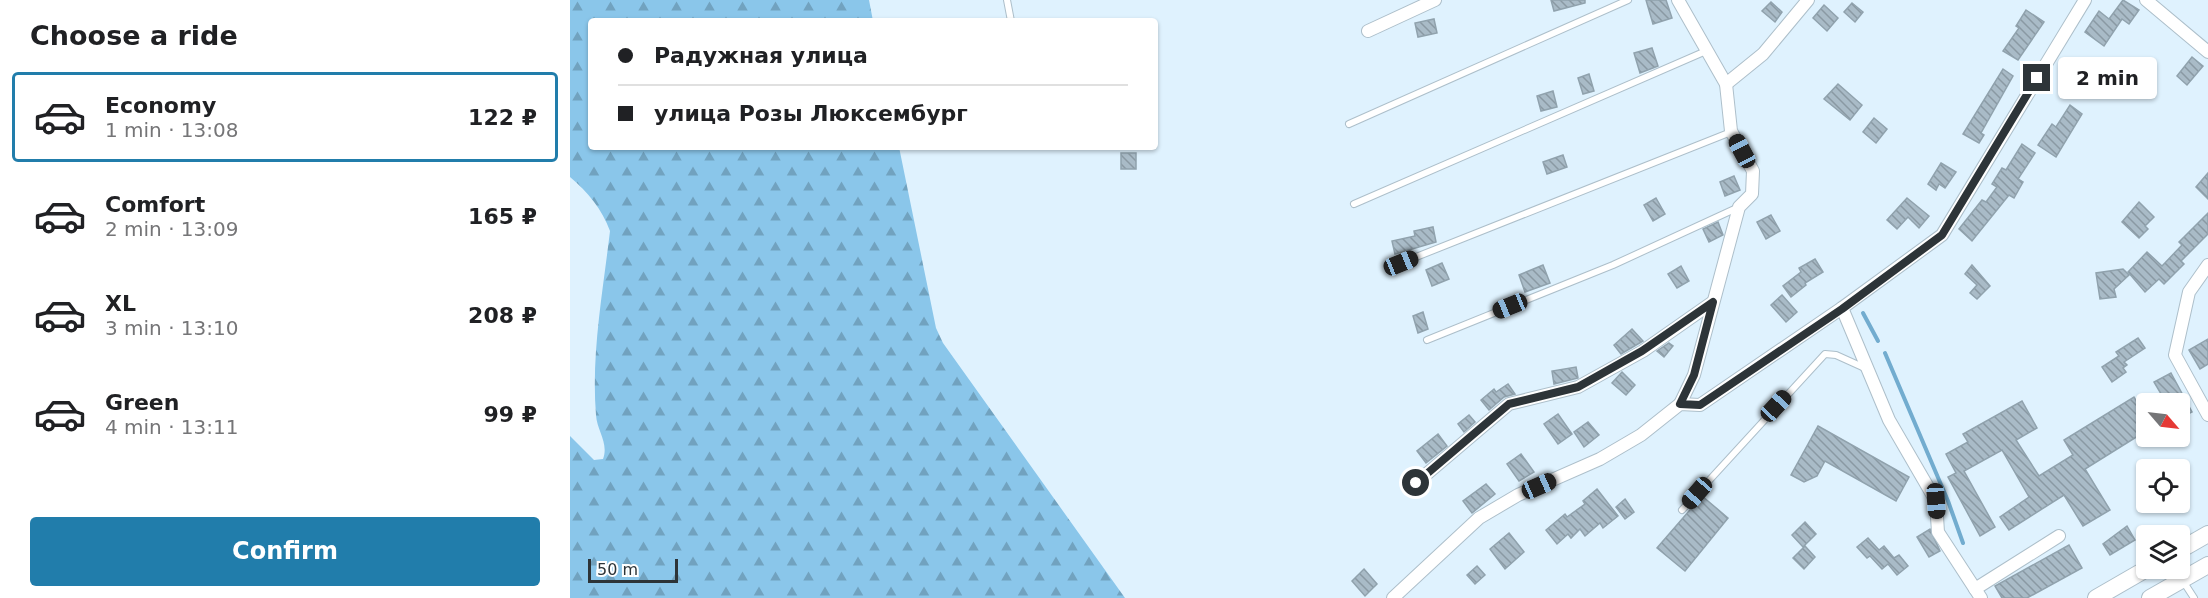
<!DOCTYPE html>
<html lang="en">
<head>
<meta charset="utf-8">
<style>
  :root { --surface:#fff; --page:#f2f2f2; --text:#202124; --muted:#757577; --line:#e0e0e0; --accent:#217dab }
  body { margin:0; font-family:"DejaVu Sans",sans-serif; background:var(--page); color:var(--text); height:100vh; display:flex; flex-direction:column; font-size:22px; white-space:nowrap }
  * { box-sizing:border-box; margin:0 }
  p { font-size:20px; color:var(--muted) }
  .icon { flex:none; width:33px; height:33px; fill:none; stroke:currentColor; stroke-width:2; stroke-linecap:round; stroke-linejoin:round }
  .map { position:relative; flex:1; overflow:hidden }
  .side { display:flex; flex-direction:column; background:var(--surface); width:570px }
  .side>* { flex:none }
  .top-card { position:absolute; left:18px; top:18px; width:570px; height:132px; border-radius:6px; box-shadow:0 2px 4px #0004; display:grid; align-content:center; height:132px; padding:0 30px; background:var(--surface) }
  .needle { width:39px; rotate:118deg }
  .fabs { position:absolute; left:1566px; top:393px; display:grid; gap:12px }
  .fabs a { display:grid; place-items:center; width:54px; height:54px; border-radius:6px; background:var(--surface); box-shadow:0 2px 4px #0004; font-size:30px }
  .scale { position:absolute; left:18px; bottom:15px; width:90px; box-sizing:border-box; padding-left:6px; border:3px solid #2d3438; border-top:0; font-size:16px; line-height:21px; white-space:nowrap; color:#2d3438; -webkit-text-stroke:4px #fff; paint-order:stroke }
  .end { position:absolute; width:27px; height:27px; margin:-14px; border:8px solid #2d3438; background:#fff; box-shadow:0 0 0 3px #fff }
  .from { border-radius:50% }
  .bubble { position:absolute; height:42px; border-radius:6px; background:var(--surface); box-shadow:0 2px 4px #0004; font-size:20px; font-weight:600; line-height:42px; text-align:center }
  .car { position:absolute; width:18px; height:36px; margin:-18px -9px; border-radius:8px; box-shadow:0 0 4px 2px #0007; background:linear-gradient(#222 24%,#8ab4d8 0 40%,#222 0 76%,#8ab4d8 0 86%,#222 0) }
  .top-card b { display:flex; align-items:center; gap:21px; height:57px; font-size:22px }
  .top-card b+b { border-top:2px solid var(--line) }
  .top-card i { width:15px; height:15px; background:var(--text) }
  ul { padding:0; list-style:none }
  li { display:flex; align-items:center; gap:18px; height:90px; margin:0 12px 9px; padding:0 18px; border:3px solid transparent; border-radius:6px }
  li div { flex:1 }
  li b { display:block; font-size:22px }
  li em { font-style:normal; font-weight:600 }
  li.current { border-color:var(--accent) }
  li>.icon { width:54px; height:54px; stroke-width:1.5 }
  h2 { padding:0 30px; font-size:27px; line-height:72px }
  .action { display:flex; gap:12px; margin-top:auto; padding:12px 30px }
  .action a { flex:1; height:69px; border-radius:6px; background:var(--accent); color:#fff; font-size:24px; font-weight:600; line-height:69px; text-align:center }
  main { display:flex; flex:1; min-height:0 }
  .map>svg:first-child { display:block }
  .forest { fill:url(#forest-firs) }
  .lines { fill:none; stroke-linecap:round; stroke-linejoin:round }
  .stream { stroke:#72accf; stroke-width:4 }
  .building { fill:url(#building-back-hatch); stroke:#90a2ad; stroke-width:1.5 }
  .service-casing { stroke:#adbfca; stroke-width:8 }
  .minor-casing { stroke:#adbfca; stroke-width:14 }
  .secondary-casing { stroke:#adbfca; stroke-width:18 }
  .service { stroke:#fff; stroke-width:6 }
  .minor { stroke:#fff; stroke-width:12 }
  .secondary { stroke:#fff; stroke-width:16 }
  .route { stroke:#2d3438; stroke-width:8 }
</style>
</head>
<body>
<main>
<section class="side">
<h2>Choose a ride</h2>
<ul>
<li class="current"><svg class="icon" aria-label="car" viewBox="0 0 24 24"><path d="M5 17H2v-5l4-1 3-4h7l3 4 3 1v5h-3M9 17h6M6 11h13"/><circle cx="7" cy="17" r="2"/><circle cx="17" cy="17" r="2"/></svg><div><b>Economy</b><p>1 min · 13:08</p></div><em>122 ₽</em></li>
<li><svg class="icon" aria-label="car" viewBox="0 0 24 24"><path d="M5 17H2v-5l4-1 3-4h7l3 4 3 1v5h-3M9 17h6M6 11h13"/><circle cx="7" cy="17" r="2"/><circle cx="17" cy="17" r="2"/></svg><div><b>Comfort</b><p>2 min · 13:09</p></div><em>165 ₽</em></li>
<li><svg class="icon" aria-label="car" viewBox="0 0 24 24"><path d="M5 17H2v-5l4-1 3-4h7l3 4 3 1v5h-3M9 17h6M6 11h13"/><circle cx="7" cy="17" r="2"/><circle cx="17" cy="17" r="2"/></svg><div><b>XL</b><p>3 min · 13:10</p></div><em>208 ₽</em></li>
<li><svg class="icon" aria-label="car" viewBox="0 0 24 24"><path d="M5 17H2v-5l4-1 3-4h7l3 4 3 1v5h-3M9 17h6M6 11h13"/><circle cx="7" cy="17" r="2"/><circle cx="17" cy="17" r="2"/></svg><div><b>Green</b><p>4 min · 13:11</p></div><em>99 ₽</em></li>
</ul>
<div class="action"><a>Confirm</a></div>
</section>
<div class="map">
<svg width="1638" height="598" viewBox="0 0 1638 598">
  <defs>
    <pattern id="forest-firs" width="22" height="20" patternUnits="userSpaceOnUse" patternTransform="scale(1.5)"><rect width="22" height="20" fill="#8ac6ea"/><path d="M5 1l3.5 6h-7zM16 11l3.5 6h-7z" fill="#71a2bf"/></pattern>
    <pattern id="building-back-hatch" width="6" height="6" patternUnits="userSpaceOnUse" patternTransform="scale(1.5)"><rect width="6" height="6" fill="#a9bbc7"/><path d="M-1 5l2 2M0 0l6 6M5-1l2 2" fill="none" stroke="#8a99a3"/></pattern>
  </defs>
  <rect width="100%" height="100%" fill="#dff2fe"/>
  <path class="forest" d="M0 0H299L303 21H21V147H329L366 328 373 343 555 598H0V436L24 460 33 459C39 443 27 431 26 415 21 354 33 291 40 231 32 209 18 192 0 177Z"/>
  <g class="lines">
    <g class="stream">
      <polyline points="1293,313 1308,341"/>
      <polyline points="1315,353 1378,501 1393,543"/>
    </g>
  </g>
  <g class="building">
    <polygon points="981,0 1015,0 1015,3 984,11"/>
    <polygon points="1076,0 1096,0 1102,18 1083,24"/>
    <polygon points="1553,0 1569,10 1559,24 1552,19 1534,46 1515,32 1529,11 1539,19"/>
    <polygon points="1201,2 1212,12 1205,22 1192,11"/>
    <polygon points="1282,3 1293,12 1285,22 1274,12"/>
    <polygon points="1254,5 1268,18 1257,31 1243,18"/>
    <polygon points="1456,10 1474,22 1448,60 1433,51 1449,28 1446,26"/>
    <polygon points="864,19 867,33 848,37 845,23"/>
    <polygon points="1082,48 1088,66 1070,73 1064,53"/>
    <polygon points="1622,57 1633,66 1617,85 1607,76"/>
    <polygon points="1498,63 1512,72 1504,87 1489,78"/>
    <polygon points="1433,69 1443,76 1411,133 1414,135 1409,143 1393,134"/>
    <polygon points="1019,74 1024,91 1013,94 1008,78"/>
    <polygon points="1268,84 1292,105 1280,120 1254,99"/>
    <polygon points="983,91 987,107 971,111 967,96"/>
    <polygon points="1500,105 1512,114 1486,157 1468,145 1482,124 1486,127"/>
    <polygon points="1304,118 1317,129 1306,143 1293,132"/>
    <polygon points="1452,144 1465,153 1448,179 1453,182 1444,198 1439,195 1402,241 1389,229 1412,200 1416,202 1427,187 1422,184 1432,168 1436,170"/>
    <rect x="551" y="153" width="15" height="16"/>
    <polygon points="993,155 997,167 977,174 973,162"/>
    <polygon points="1371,163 1386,172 1375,188 1369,184 1366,190 1358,184"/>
    <polygon points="1638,173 1638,199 1626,187"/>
    <polygon points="1164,176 1170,190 1155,196 1150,182"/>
    <polygon points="1086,198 1095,214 1083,221 1074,205"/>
    <polygon points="1337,198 1359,216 1349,228 1338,217 1327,229 1317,220"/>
    <polygon points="1569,202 1584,217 1575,226 1578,229 1569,238 1552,222"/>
    <polygon points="1638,213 1638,234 1611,261 1614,264 1594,284 1589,279 1575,292 1558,272 1577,252 1592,266 1612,245 1609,242"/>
    <polygon points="1201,215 1210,231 1196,239 1187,222"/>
    <polygon points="1148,222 1153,235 1139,242 1133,229"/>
    <polygon points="863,227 866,242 825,254 822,241 845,236 844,231"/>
    <polygon points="1245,259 1253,272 1235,283 1236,285 1221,297 1213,286 1231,272 1229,268"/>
    <polygon points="872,263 879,279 862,286 856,270"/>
    <polygon points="973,265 980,283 955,292 949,275"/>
    <polygon points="1402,265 1420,286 1407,299 1400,293 1407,285 1395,274"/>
    <polygon points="1111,266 1119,281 1107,288 1098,274"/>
    <polygon points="1553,269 1559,275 1544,289 1546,297 1530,299 1526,273"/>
    <polygon points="1212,295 1227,312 1216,322 1201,305"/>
    <polygon points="853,312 858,329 848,333 843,316"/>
    <polygon points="1062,329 1073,341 1051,354 1044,345"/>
    <polygon points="1568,338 1575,348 1554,362 1557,365 1553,368 1556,372 1542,382 1532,367 1549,356 1546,352"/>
    <polygon points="1638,339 1638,364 1630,369 1619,350"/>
    <polygon points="1099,343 1103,346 1094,357 1087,351"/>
    <polygon points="1006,367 1008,378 984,384 982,371"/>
    <polygon points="1052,372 1065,385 1056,395 1042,383"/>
    <polygon points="1601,373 1622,412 1610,418 1610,404 1597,404 1584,382"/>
    <polygon points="938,384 945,394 934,397 919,410 911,400 924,389 926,392"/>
    <polygon points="1564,397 1576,418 1576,431 1515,469 1540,510 1513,526 1494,495 1439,530 1430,517 1459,497 1432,450 1394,471 1425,527 1410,536 1378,477 1386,473 1376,454 1398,442 1393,434 1452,401 1467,428 1446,440 1469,476 1503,455 1494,440"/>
    <polygon points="988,414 1002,434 988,444 974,424"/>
    <polygon points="899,415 905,422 894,432 888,424"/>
    <polygon points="1018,422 1029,435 1014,447 1004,432"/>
    <polygon points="1248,426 1339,477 1326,501 1255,461 1247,476 1234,482 1221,475"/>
    <polygon points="868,434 877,446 856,463 847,451"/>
    <polygon points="951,454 964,472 949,481 937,464"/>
    <polygon points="916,484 925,494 902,513 893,501"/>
    <polygon points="1027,489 1048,516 1033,528 1030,523 1015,536 1010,529 1001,538 998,534 987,544 976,530 995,514 997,517 1015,504 1013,501"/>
    <polygon points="1132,496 1158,518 1115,571 1087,548"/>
    <polygon points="1055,499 1064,512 1055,519 1046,507"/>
    <polygon points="1235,522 1246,534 1233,547 1222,535"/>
    <polygon points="1557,526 1565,540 1540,555 1533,544"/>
    <polygon points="1360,529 1370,551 1359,557 1347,537"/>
    <polygon points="939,533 954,552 935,569 920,549"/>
    <polygon points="1298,538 1309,550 1314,546 1324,558 1329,555 1338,566 1327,575 1318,564 1312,569 1300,556 1297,558 1287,547"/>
    <polygon points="1499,545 1512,568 1457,598 1432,598 1425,586"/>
    <polygon points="1235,546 1245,557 1234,569 1223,558"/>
    <polygon points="907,566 915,575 905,584 897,575"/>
    <polygon points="794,569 807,584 795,596 782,581"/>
  </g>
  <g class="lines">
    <defs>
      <g id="service">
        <polyline points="437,0 441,21"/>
        <polyline points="779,124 1058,0"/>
        <polyline points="784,204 1136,51"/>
        <polyline points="831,263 1161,132"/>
        <polyline points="857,340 1043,265 1169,207"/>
        <polyline points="1112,510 1255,354 1266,355 1297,369"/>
        <polyline points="1613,581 1624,598"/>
      </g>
      <g id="minor">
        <polyline points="1108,0 1156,84 1161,131 1183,171 1182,194 1169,207 1124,375 1110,404"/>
        <polyline points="1576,0 1638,52"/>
        <polyline points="798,31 865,0"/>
        <polyline points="1156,84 1193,54 1238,0"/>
        <polyline points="1638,265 1619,292 1605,355 1638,415"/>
        <polyline points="1272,308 1319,420 1366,501 1368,532 1411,598"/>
        <polyline points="846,483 939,404 1008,387 1073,351 1143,302"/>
        <polyline points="1405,589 1489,536"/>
        <polyline points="823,598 909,518 948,495 1030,459 1071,435 1110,404 1130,405 1272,308 1372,235 1515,0"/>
      </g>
      <g id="secondary">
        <polyline points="1610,550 1638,534"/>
        <polyline points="1526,598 1578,568"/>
        <polyline points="1580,598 1638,565"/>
      </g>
    </defs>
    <use href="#service" class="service-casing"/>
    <use href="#minor" class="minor-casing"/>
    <use href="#secondary" class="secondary-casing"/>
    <use href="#service" class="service"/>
    <use href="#minor" class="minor"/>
    <use href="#secondary" class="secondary"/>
  </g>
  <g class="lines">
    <polyline class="route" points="846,483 939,404 1008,387 1072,351 1143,302 1124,375 1110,404 1130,405 1272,309 1372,235 1467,78"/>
  </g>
</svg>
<div class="fabs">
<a><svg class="needle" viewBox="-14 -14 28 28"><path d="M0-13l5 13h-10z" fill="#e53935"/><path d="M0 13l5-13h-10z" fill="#757577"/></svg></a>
<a><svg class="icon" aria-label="locate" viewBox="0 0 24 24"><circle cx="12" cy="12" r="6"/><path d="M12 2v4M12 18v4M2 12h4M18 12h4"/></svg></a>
<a><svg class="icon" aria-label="layers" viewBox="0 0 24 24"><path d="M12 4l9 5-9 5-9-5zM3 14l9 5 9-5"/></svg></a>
</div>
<div class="scale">50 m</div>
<i class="end from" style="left:846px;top:483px"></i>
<i class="end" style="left:1467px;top:78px"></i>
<div class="bubble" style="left:1488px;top:57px;width:99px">2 min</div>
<i class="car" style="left:1172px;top:151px;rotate:332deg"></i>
<i class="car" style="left:831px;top:263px;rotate:68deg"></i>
<i class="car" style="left:940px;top:306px;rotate:248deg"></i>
<i class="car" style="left:1206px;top:406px;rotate:43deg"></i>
<i class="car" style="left:969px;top:486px;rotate:66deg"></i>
<i class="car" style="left:1127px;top:493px;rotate:221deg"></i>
<i class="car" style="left:1366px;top:501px;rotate:176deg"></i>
<div class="top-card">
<b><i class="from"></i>Радужная улица</b>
<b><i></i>улица Розы Люксембург</b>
</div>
</div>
</main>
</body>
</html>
